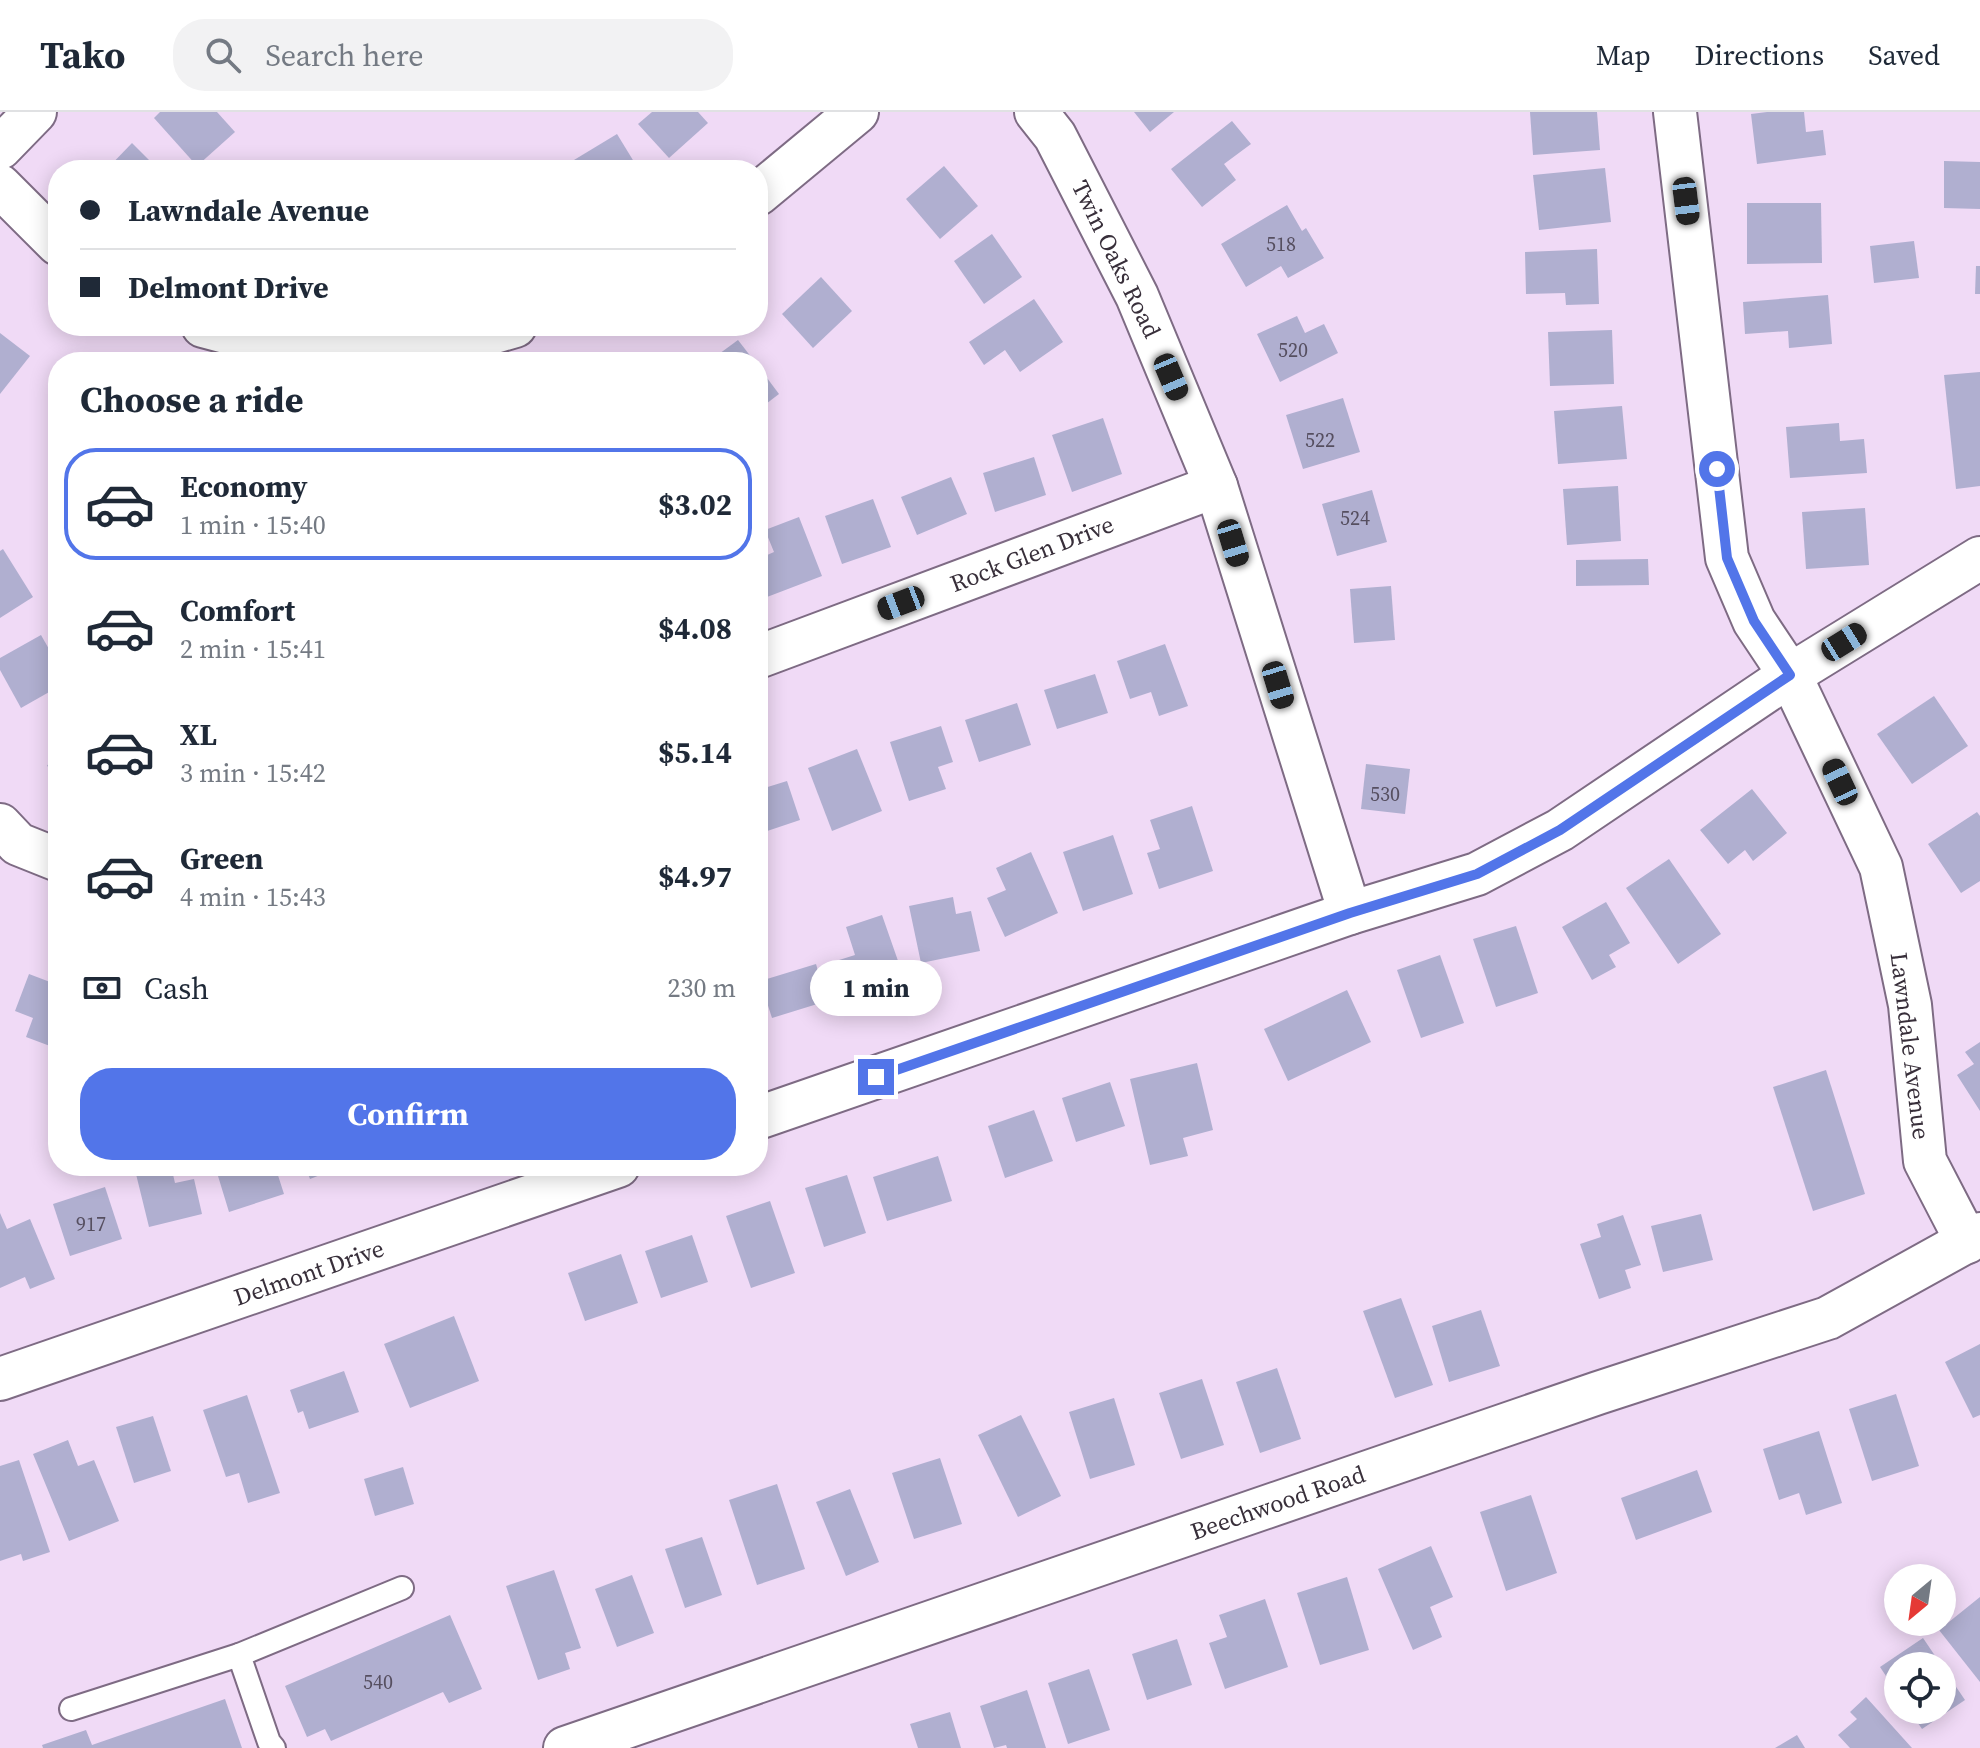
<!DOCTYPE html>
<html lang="en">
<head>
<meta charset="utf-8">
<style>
  :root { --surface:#fff; --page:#f2f2f3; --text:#1f2937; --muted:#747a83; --line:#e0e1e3; --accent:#5275e9 }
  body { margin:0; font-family:"Source Serif 4",serif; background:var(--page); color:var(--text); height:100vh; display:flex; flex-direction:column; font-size:30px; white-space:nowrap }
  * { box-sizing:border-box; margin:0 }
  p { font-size:26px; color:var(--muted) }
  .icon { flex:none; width:44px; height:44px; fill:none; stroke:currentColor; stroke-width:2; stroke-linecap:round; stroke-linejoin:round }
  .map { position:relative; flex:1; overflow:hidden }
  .details { position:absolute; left:48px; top:240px; width:720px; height:824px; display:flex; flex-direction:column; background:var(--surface); border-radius:32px; box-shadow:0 4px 20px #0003 }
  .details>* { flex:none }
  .top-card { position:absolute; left:48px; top:48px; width:720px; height:176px; border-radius:32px; box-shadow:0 4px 20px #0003; display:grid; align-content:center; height:176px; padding:0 32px; background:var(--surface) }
  .needle { width:52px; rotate:209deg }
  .tools { position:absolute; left:1884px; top:1452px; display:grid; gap:16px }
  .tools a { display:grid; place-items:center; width:72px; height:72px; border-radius:50%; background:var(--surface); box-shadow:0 4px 20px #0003; font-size:40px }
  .end { position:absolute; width:36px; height:36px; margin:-18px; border:10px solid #5275e9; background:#fff; box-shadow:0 0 0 4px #fff }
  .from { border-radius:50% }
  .bubble { position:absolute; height:56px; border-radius:28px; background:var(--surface); box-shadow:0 4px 20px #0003; font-size:26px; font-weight:700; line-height:56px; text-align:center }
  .car { position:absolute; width:24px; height:48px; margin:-24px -12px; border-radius:10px; box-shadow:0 0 6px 2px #0007; background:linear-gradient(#222 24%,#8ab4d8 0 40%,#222 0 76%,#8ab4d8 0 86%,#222 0) }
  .top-card b { display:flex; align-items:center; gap:28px; height:76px; font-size:30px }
  .top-card b+b { border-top:2px solid var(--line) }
  .top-card i { width:20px; height:20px; background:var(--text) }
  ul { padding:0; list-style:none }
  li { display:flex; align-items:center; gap:24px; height:112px; margin:0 16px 12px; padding:0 16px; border:4px solid transparent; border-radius:32px }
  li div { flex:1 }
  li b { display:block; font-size:30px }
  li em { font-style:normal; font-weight:700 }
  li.current { border-color:var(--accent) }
  li>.icon { width:72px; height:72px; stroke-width:1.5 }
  h2 { padding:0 32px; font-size:36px; line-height:96px }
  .pay { display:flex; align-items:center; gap:20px; height:88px; padding:0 32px; font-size:30px }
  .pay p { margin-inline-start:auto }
  .cta { display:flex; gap:16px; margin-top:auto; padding:16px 32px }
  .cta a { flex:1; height:92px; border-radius:32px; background:var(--accent); color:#fff; font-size:32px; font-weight:700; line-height:92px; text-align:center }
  header { display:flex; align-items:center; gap:48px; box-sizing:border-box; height:112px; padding:0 40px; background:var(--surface); border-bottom:2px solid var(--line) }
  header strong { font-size:38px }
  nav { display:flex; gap:44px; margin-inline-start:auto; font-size:28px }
  .search { width:560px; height:72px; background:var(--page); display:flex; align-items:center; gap:20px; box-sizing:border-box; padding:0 28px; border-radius:32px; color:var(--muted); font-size:30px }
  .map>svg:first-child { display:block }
  .building { fill:#b0afd0 }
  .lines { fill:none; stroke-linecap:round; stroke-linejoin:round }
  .service-casing { stroke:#7e6b84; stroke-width:26 }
  .minor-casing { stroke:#7e6b84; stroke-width:46 }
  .service { stroke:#fff; stroke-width:22 }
  .minor { stroke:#fff; stroke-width:42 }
  .route { stroke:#5275e9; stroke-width:10 }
  .labels { text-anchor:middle; stroke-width:8; stroke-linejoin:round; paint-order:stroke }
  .number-label { font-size:20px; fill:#564f60 }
  .street-label { font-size:24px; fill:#382f3a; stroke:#fff }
</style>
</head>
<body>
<header>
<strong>Tako</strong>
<div class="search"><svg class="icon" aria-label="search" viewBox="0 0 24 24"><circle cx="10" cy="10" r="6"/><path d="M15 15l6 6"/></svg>Search here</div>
<nav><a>Map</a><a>Directions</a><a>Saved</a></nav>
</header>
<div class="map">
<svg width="1980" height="1636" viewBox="0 0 1980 1636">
  <rect width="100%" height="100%" fill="#f0daf6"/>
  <g class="building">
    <polygon points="160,0 217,0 235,20 197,54 154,6"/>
    <polygon points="652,0 698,0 708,11 669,46 638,12"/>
    <polygon points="1134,0 1174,0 1150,20"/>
    <polygon points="1530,0 1597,0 1600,38 1533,43"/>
    <polygon points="1767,0 1804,0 1806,20 1823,18 1826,43 1757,52 1751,2"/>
    <polygon points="1232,9 1251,32 1224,52 1236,68 1202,95 1171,57"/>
    <polygon points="617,22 639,58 580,58 574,48"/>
    <polygon points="132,31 159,58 106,58"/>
    <polygon points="1944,49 1980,50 1980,97 1944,96"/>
    <polygon points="944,54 978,94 940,127 906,87"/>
    <polygon points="1605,56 1611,110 1539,118 1533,63"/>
    <polygon points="1747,91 1821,91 1822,151 1747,152"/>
    <polygon points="1287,93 1302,119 1306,116 1324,146 1288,166 1281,154 1246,175 1221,132"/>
    <polygon points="992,122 1022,165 984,192 954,149"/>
    <polygon points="1914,129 1919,166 1874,171 1870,134"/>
    <polygon points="1597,137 1599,192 1566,193 1565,181 1526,182 1525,140"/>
    <polygon points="1976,154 1980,154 1980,182 1975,182"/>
    <polygon points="821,165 852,199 813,236 782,202"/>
    <polygon points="1828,183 1832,232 1789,236 1788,219 1745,222 1743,190"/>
    <polygon points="1034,187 1063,230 1020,260 1005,238 984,253 969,230"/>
    <polygon points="1297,204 1305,221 1324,212 1338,241 1280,270 1257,222"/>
    <polygon points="1612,218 1614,272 1550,274 1548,220"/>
    <polygon points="0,221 30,244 0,282"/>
    <polygon points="738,228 755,250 708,250"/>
    <polygon points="758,254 779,282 758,298"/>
    <polygon points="1980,260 1980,374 1956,377 1944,263"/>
    <polygon points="1343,286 1360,340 1303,357 1286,303"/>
    <polygon points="1622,294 1627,347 1558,352 1554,299"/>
    <polygon points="1103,306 1122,362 1072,380 1052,323"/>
    <polygon points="1839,311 1840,329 1864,327 1867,361 1790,366 1786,315"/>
    <polygon points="1034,345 1046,383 995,400 983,361"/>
    <polygon points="951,365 967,402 917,423 901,385"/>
    <polygon points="1618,374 1621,429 1567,433 1563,377"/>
    <polygon points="1372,378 1387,430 1337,444 1322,392"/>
    <polygon points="873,387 891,435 842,452 825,404"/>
    <polygon points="1865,396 1869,453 1806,457 1802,400"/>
    <polygon points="799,405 822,464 767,485 758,462 758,447 774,440 765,418"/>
    <polygon points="3,437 33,485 0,506 0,439"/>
    <polygon points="1648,447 1649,473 1576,474 1576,448"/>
    <polygon points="1391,474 1395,528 1354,531 1350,477"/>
    <polygon points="41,523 58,553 58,575 21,596 0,558 0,546"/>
    <polygon points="1165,532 1188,594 1159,604 1151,580 1130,587 1117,549"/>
    <polygon points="1095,562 1108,601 1057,617 1044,578"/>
    <polygon points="1934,584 1968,634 1912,672 1877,622"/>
    <polygon points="1017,591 1031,633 979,650 965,608"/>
    <polygon points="941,614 953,650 938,655 946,677 909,689 890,630"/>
    <polygon points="58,637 58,660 47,654"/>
    <polygon points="857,637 882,699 832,719 808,656"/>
    <polygon points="1366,652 1410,657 1405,702 1361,697"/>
    <polygon points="787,669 800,708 758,722 758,678"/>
    <polygon points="1752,677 1787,721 1753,749 1745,738 1728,752 1700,718"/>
    <polygon points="1192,694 1213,759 1159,777 1147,741 1160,737 1150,708"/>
    <polygon points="1977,700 1980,704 1980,769 1961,781 1928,732"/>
    <polygon points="1113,723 1133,782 1083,799 1063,740"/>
    <polygon points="1031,740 1058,801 1005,825 987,786 1006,778 996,756"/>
    <polygon points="1669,747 1721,822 1678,852 1626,776"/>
    <polygon points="953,785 956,802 971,799 980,839 921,851 909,794"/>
    <polygon points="1606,790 1630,831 1609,843 1616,855 1592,868 1562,815"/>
    <polygon points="882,803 904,866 851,884 839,848 855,843 846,815"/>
    <polygon points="1516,814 1538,881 1496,895 1473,827"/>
    <polygon points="1440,843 1464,911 1421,926 1397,858"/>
    <polygon points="816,852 827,889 772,906 760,869"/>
    <polygon points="29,862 58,873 58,937 26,925 33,906 15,899"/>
    <polygon points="1347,878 1371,930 1288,969 1264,917"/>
    <polygon points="1980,930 1980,999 1957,963 1974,952 1965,940"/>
    <polygon points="1197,951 1213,1018 1183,1026 1188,1044 1150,1053 1130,967"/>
    <polygon points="1826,958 1865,1082 1813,1099 1773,975"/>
    <polygon points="1110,970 1125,1014 1076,1030 1062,986"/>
    <polygon points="1034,998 1053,1049 1005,1066 988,1014"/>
    <polygon points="938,1044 952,1089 887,1109 873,1065"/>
    <polygon points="152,1054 171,1054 175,1071 194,1067 202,1102 149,1115 135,1058"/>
    <polygon points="234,1054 275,1054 284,1082 229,1100 218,1064 236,1058"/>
    <polygon points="305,1054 343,1054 310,1067"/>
    <polygon points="847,1063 866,1121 824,1135 805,1076"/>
    <polygon points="105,1075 122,1127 70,1144 53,1092"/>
    <polygon points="770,1089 795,1161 751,1176 726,1104"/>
    <polygon points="0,1101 7,1117 30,1107 55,1167 30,1177 25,1165 0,1176"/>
    <polygon points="1701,1102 1713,1148 1663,1160 1651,1114"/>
    <polygon points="1623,1103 1641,1153 1625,1158 1631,1176 1599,1187 1580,1132 1601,1125 1597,1112"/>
    <polygon points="692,1123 708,1170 661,1186 645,1139"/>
    <polygon points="621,1142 638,1191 585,1209 568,1161"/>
    <polygon points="1401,1186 1433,1273 1395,1286 1363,1199"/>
    <polygon points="1481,1198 1500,1254 1449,1270 1432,1214"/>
    <polygon points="454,1204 479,1269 410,1296 384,1232"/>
    <polygon points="1980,1232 1980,1303 1973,1306 1945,1250"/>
    <polygon points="1277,1256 1301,1327 1260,1341 1236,1270"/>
    <polygon points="344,1259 359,1300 309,1317 303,1299 298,1301 290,1278"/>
    <polygon points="1202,1267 1224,1333 1181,1347 1159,1281"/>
    <polygon points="1896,1282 1919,1354 1872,1369 1849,1297"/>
    <polygon points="247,1283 280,1381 248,1391 239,1361 226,1365 203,1298"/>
    <polygon points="1114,1286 1135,1353 1090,1367 1069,1300"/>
    <polygon points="1021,1303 1061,1384 1018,1405 978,1323"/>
    <polygon points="153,1304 171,1359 134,1371 116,1315"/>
    <polygon points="1819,1319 1842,1391 1806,1403 1799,1381 1779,1388 1763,1337"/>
    <polygon points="68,1328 78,1354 94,1348 119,1409 69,1429 33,1342"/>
    <polygon points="940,1346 962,1412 914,1427 892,1361"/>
    <polygon points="19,1348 50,1440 23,1449 21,1442 0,1449 0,1354"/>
    <polygon points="403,1355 414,1392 375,1404 364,1367"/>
    <polygon points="1697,1358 1712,1400 1636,1428 1621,1386"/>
    <polygon points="777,1372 805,1457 757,1473 729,1388"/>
    <polygon points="850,1377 879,1450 846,1464 816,1390"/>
    <polygon points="1531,1383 1557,1461 1506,1479 1480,1400"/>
    <polygon points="702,1425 722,1483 685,1496 665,1437"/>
    <polygon points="1431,1434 1453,1485 1430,1495 1442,1525 1413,1538 1378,1457"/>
    <polygon points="554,1458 581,1536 565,1541 570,1557 538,1568 506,1474"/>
    <polygon points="632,1463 654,1521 617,1535 595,1477"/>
    <polygon points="1347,1465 1369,1538 1320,1553 1297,1481"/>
    <polygon points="1980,1485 1980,1570 1939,1518"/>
    <polygon points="1265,1487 1288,1555 1225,1577 1209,1531 1227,1525 1219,1503"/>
    <polygon points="450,1503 482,1577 449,1591 443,1580 331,1629 325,1617 307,1625 285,1574"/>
    <polygon points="1923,1526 1965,1588 1922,1617 1909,1598 1942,1598 1942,1554 1898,1554 1898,1582 1880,1555"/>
    <polygon points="1177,1527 1192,1573 1147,1588 1132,1542"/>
    <polygon points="1089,1557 1110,1618 1068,1632 1048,1571"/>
    <polygon points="1027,1578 1046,1636 1007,1636 1006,1633 994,1636 980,1594"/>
    <polygon points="1866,1585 1912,1636 1850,1636 1838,1623 1857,1607 1850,1600"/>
    <polygon points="225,1587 242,1636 43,1636 42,1633 86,1618 92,1633"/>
    <polygon points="950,1600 961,1636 918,1636 910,1612"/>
    <polygon points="1797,1623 1805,1636 1775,1636"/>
  </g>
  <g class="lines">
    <defs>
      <g id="service">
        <polyline points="71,1597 239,1543"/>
        <polyline points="274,1636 269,1630 239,1543 402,1476"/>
      </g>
      <g id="minor">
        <polyline points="1036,0 1055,24 1137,184 1216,374 1350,801"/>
        <polyline points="1675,0 1727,446 1754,509 1790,563 1881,755 1910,893 1925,1049 1967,1130"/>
        <polyline points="0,36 35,0"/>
        <polyline points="0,74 58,132"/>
        <polyline points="758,82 857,0"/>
        <polyline points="203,214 308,242 454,232 515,214"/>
        <polyline points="758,545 1216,374"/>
        <polyline points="0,713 18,732 58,748"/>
        <polyline points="758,1006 1350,801 1477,762 1560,718 1790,563 1980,446"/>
        <polyline points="0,1267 618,1054"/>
        <polyline points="565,1636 1598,1281 1828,1206 1980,1122"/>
      </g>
    </defs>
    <use href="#service" class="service-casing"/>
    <use href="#minor" class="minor-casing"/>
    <use href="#service" class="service"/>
    <use href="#minor" class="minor"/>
  </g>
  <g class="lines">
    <polyline class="route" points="876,965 1350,801 1477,762 1560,718 1790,563 1754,509 1727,446 1717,357"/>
  </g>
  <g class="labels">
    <g class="number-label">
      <text x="1281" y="139">518</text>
      <text x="1293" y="245">520</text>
      <text x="1320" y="335">522</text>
      <text x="1355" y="413">524</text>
      <text x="1385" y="689">530</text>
      <text x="91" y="1119">917</text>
      <text x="378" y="1577">540</text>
    </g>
    <g class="street-label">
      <text transform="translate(1116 147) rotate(64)" y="8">Twin Oaks Road</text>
      <text transform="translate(1032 442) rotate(-21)" y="8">Rock Glen Drive</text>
      <text transform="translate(1910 934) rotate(83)" y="8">Lawndale Avenue</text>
      <text transform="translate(309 1161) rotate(-19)" y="8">Delmont Drive</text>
      <text transform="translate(1278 1391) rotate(-19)" y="8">Beechwood Road</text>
    </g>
  </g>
</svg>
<div class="tools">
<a><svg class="needle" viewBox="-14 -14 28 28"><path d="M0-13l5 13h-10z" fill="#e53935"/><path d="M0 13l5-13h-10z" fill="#747a83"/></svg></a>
<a><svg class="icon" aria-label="locate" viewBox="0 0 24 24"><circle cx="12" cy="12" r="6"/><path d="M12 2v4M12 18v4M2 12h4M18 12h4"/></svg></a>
</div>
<i class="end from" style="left:1717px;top:357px"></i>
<i class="end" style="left:876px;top:965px"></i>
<div class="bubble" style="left:810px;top:848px;width:132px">1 min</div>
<i class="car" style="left:1686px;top:89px;rotate:173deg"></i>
<i class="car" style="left:1171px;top:265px;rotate:157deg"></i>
<i class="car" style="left:1233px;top:431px;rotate:163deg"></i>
<i class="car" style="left:901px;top:491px;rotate:249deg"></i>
<i class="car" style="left:1844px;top:530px;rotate:58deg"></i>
<i class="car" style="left:1278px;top:573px;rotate:163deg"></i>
<i class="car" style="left:1840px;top:670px;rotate:335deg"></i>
<div class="top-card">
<b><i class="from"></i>Lawndale Avenue</b>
<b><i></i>Delmont Drive</b>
</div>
<section class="details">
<h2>Choose a ride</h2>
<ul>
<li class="current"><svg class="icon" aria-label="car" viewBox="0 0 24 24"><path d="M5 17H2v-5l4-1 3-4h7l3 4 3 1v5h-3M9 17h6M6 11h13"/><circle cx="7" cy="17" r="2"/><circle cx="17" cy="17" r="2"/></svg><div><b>Economy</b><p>1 min · 15:40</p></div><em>$3.02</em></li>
<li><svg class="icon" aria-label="car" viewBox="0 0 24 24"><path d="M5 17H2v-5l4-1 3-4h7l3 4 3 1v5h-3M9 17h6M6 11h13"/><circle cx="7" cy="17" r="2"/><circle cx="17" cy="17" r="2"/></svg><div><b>Comfort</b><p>2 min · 15:41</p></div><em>$4.08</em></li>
<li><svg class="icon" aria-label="car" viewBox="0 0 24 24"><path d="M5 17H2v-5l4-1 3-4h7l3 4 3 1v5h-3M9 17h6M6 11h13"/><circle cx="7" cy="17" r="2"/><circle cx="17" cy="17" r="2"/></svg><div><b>XL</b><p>3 min · 15:42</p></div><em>$5.14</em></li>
<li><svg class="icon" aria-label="car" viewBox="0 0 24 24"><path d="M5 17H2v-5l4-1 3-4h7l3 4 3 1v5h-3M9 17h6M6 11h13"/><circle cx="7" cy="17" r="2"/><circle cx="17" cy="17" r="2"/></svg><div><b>Green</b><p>4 min · 15:43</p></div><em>$4.97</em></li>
</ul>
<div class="pay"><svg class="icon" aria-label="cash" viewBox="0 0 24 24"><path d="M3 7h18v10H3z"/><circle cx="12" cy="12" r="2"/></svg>Cash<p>230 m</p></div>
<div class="cta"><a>Confirm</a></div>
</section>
</div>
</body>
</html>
